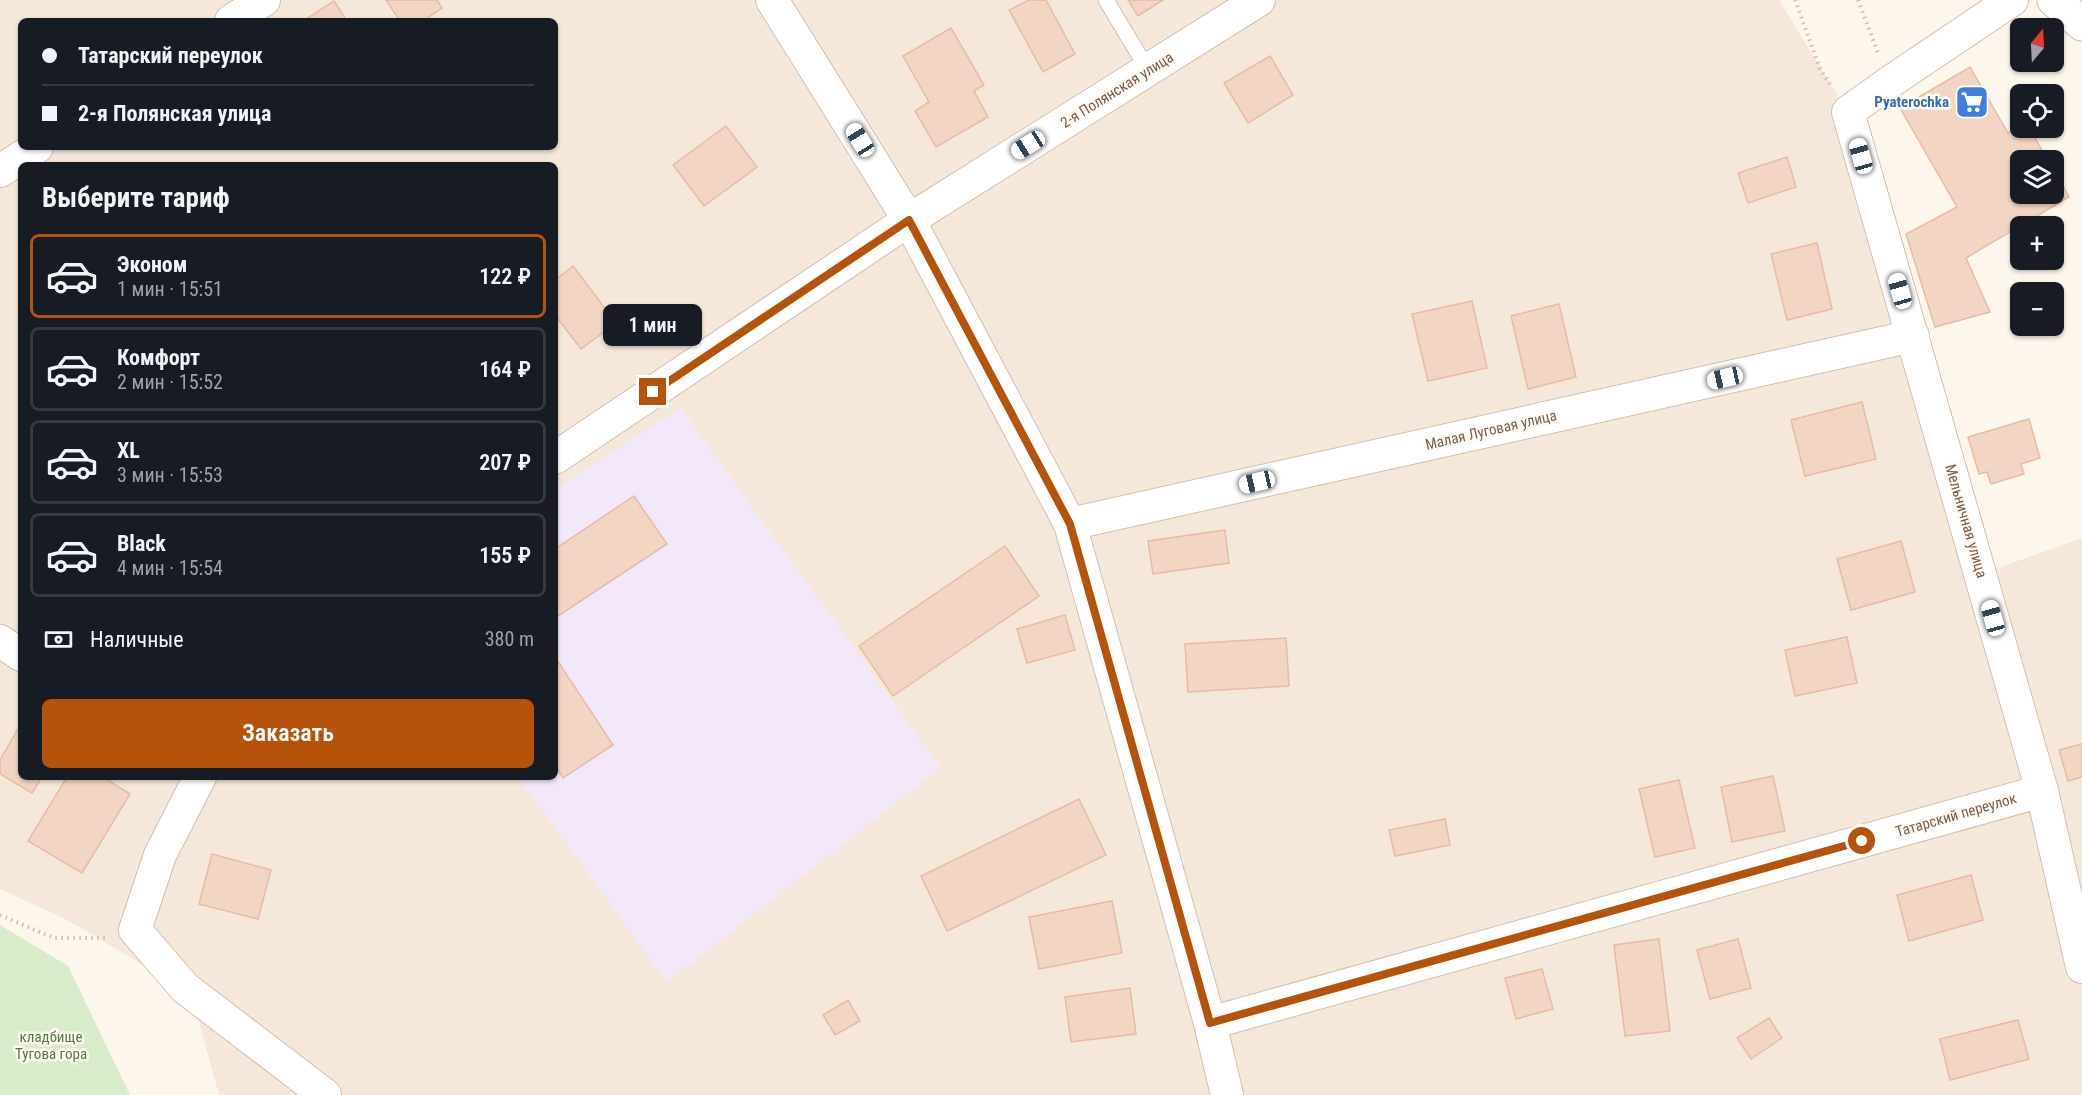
<!DOCTYPE html>
<html lang="ru">
<head>
<meta charset="utf-8">
<style>
  :root { --surface:#171b24; --page:#242831; --text:#f1f3f6; --muted:#9ea1a6; --line:#363941; --accent:#b45309 }
  body { margin:0; font-family:"Roboto Condensed",sans-serif; background:var(--page); color:var(--text); height:100vh; display:flex; flex-direction:column; font-size:22px; white-space:nowrap }
  * { box-sizing:border-box; margin:0 }
  p { font-size:20px; color:var(--muted) }
  .icon { flex:none; width:33px; height:33px; fill:none; stroke:currentColor; stroke-width:2; stroke-linecap:round; stroke-linejoin:round }
  .map { position:relative; flex:1; overflow:hidden }
  .side { position:absolute; left:18px; top:162px; width:540px; height:618px; display:flex; flex-direction:column; background:var(--surface); border-radius:9px; box-shadow:0 2px 4px #0004 }
  .side>* { flex:none }
  .top-card { position:absolute; left:18px; top:18px; width:540px; height:132px; border-radius:9px; box-shadow:0 2px 4px #0004; display:grid; align-content:center; height:132px; padding:0 24px; background:var(--surface) }
  .needle { width:39px; rotate:18deg }
  .buttons { position:absolute; left:2010px; top:18px; display:grid; gap:12px }
  .buttons a { display:grid; place-items:center; width:54px; height:54px; border-radius:9px; background:var(--surface); box-shadow:0 2px 4px #0004; font-size:30px }
  .end { position:absolute; width:27px; height:27px; margin:-14px; border:8px solid #b45309; background:#fff; box-shadow:0 0 0 3px #fff }
  .from { border-radius:50% }
  .bubble { position:absolute; height:42px; border-radius:9px; background:var(--surface); box-shadow:0 2px 4px #0004; font-size:20px; font-weight:600; line-height:42px; text-align:center }
  .car { position:absolute; width:18px; height:36px; margin:-18px -9px; border-radius:8px; box-shadow:0 0 4px 2px #0007; background:linear-gradient(#fff 24%,#345 0 40%,#fff 0 76%,#345 0 86%,#fff 0) }
  .top-card b { display:flex; align-items:center; gap:21px; height:57px; font-size:22px }
  .top-card b+b { border-top:2px solid var(--line) }
  .top-card i { width:15px; height:15px; background:var(--text) }
  ul { padding:0; list-style:none }
  li { display:flex; align-items:center; gap:18px; height:84px; margin:0 12px 9px; padding:0 12px; border:3px solid var(--line); border-radius:9px }
  li div { flex:1 }
  li b { display:block; font-size:22px }
  li em { font-style:normal; font-weight:600 }
  li.on { border-color:var(--accent) }
  li>.icon { width:54px; height:54px; stroke-width:1.5 }
  h2 { padding:0 24px; font-size:27px; line-height:72px }
  .pay { display:flex; align-items:center; gap:15px; height:66px; padding:0 24px; font-size:22px }
  .pay p { margin-inline-start:auto }
  .button { display:flex; gap:12px; margin-top:auto; padding:12px 24px }
  .button a { flex:1; height:69px; border-radius:9px; background:var(--accent); color:#fff; font-size:24px; font-weight:600; line-height:69px; text-align:center }
  .map>svg:first-child { display:block }
  .residential { fill:#f5e8da; fill-rule:evenodd }
  .education { fill:#f3e8fa }
  .green { fill:#d8ecc9 }
  .building { fill:#f3d5c3; stroke:#e6bba3; stroke-width:1.5 }
  .lines { fill:none; stroke-linecap:round; stroke-linejoin:round }
  .service-casing { stroke:#d1beb0; stroke-width:17 }
  .minor-casing { stroke:#d1beb0; stroke-width:34 }
  .tertiary-casing { stroke:#d1beb0; stroke-width:35 }
  .path { stroke:#d9b8a5; stroke-width:4; stroke-dasharray:1.5 4.5; stroke-linecap:butt }
  .service { stroke:#fff; stroke-width:15 }
  .minor { stroke:#fff; stroke-width:32 }
  .tertiary { stroke:#fff; stroke-width:33 }
  .route { stroke:#b45309; stroke-width:8 }
  .labels { text-anchor:middle; stroke-width:5; stroke-linejoin:round; paint-order:stroke }
  .street-label { font-size:15px; fill:#7a5c4d; stroke:#fffaf3 }
  .shop-label { font-size:15px; font-weight:bold; fill:#366cbe; stroke:#fffaf3; text-anchor:end }
  .park-label { font-size:15px; fill:#537a41; stroke:#fffaf3 }
</style>
</head>
<body>
<div class="map">
<svg width="2082" height="1095" viewBox="0 0 2082 1095">
  <rect width="100%" height="100%" fill="#fdf6ec"/>
  <path class="residential" d="M0 0H1779L1848 112 1981 574 2082 538V1095H219L191 993 67 920 0 889ZM21 21H555V147H21ZM21 165H555V777H21Z"/>
  <polygon class="education" points="681,408 941,768 667,982 518,777 555,777 555,489"/>
  <polygon class="green" points="0,925 68,966 130,1095 0,1095"/>
  <g class="building">
    <polygon points="386,0 437,0 442,8 423,21 400,21"/>
    <polygon points="1029,0 1046,0 1075,54 1043,72 1009,10"/>
    <polygon points="1128,0 1163,0 1138,16"/>
    <polygon points="334,1 347,21 303,21"/>
    <polygon points="951,28 984,85 974,91 988,117 936,147 915,111 929,102 903,56"/>
    <polygon points="1270,56 1293,95 1248,123 1224,83"/>
    <polygon points="1970,67 2008,133 2020,126 2020,128 2029,128 2048,160 2020,160 2020,194 2054,194 2054,170 2069,197 1966,258 1990,312 1935,327 1906,234 1957,207 1900,108"/>
    <polygon points="726,126 757,167 704,206 673,165"/>
    <polygon points="1787,157 1796,187 1748,203 1738,173"/>
    <polygon points="1817,243 1832,309 1787,320 1771,254"/>
    <polygon points="573,266 616,323 581,349 555,315 555,280"/>
    <polygon points="1472,301 1487,368 1428,381 1412,314"/>
    <polygon points="1559,304 1576,377 1528,389 1511,316"/>
    <polygon points="1862,402 1876,459 1805,476 1791,420"/>
    <polygon points="2029,419 2040,458 2021,464 2024,474 1991,484 1987,472 1979,474 1968,437"/>
    <polygon points="634,496 667,544 555,618 555,549"/>
    <polygon points="1225,530 1229,563 1153,574 1148,541"/>
    <polygon points="1901,541 1915,592 1851,610 1837,559"/>
    <polygon points="1005,546 1039,596 893,696 859,646"/>
    <polygon points="1065,615 1075,650 1027,663 1017,629"/>
    <polygon points="1847,637 1857,683 1795,696 1785,650"/>
    <polygon points="1286,638 1289,686 1188,692 1185,644"/>
    <polygon points="555,657 613,745 563,778 555,765"/>
    <polygon points="19,727 21,728 21,777 42,777 32,793 0,774 0,760"/>
    <polygon points="2082,744 2082,777 2068,781 2059,750"/>
    <polygon points="1773,776 1785,831 1732,842 1721,787"/>
    <polygon points="67,777 103,777 130,794 82,873 28,841"/>
    <polygon points="1679,780 1695,848 1655,857 1639,789"/>
    <polygon points="1079,799 1106,855 947,931 921,876"/>
    <polygon points="1445,819 1450,845 1395,856 1389,830"/>
    <polygon points="212,854 271,870 258,919 199,904"/>
    <polygon points="1971,875 1983,920 1909,941 1897,895"/>
    <polygon points="1112,901 1122,953 1039,969 1029,917"/>
    <polygon points="1659,939 1670,1031 1625,1036 1614,945"/>
    <polygon points="1738,939 1751,988 1710,999 1697,950"/>
    <polygon points="1542,969 1553,1009 1516,1019 1505,978"/>
    <polygon points="1130,988 1136,1034 1071,1042 1065,997"/>
    <polygon points="848,1000 860,1021 835,1035 823,1015"/>
    <polygon points="1769,1018 1782,1038 1751,1059 1737,1038"/>
    <polygon points="2018,1020 2029,1059 1950,1080 1940,1039"/>
  </g>
  <g class="lines">
    <defs>
      <polyline id="service" points="1106,0 1148,70"/>
      <g id="minor">
        <polyline points="772,0 909,220 1070,524 1210,1023 1227,1095"/>
        <polyline points="2012,0 1890,82 1848,112 2042,791 2082,967"/>
        <polyline points="231,21 264,0"/>
        <polyline points="0,171 37,147"/>
        <polyline points="555,458 909,220 1259,0"/>
        <polyline points="1070,524 1913,336"/>
        <polyline points="0,641 21,655"/>
        <polyline points="200,777 160,855 135,930 185,988 325,1095"/>
        <polyline points="1210,1023 2042,791"/>
      </g>
      <polyline id="tertiary" points="2054,0 2082,24"/>
    </defs>
    <use href="#service" class="service-casing"/>
    <use href="#minor" class="minor-casing"/>
    <use href="#tertiary" class="tertiary-casing"/>
    <g class="path">
      <polyline points="1795,0 1820,69 1831,86"/>
      <polyline points="1858,0 1878,53"/>
      <polyline points="0,915 54,938 105,938"/>
    </g>
    <use href="#service" class="service"/>
    <use href="#minor" class="minor"/>
    <use href="#tertiary" class="tertiary"/>
  </g>
  <g class="lines">
    <polyline class="route" points="653,392 909,220 1070,524 1210,1023 1862,841"/>
  </g>
  <defs>
    <symbol id="supermarket-square" viewBox="-11 -11 22 22"><rect x="-9" y="-9" width="18" height="18" rx="4" fill="#3f7fe0" stroke="#fffaf3"/><path d="M-6-5.5h2.5l.6 2H6L4.5 2H-2.5L-4.4-4H-6ZM-1.5 3.2a1.3 1.3 0 1 0 .1 0ZM3 3.2a1.3 1.3 0 1 0 .1 0Z" fill="#fff"/></symbol>
  </defs>
  <g fill-rule="evenodd">
    <use href="#supermarket-square" x="1953" y="83" width="38" height="38"/>
  </g>
  <g class="labels">
    <g class="street-label">
      <text transform="translate(1117 90) rotate(-32)" y="5">2-я Полянская улица</text>
      <text transform="translate(1491 430) rotate(-13)" y="5">Малая Луговая улица</text>
      <text transform="translate(1966 521) rotate(74)" y="5">Мельничная улица</text>
      <text transform="translate(1956 815) rotate(-16)" y="5">Татарский переулок</text>
    </g>
    <g class="shop-label">
      <text x="1949" y="107">Pyaterochka</text>
    </g>
    <g class="park-label">
      <text x="51" y="1042">кладбище<tspan x="51" dy="17">Тугова гора</tspan></text>
    </g>
  </g>
</svg>
<div class="buttons">
<a><svg class="needle" viewBox="-14 -14 28 28"><path d="M0-13l5 13h-10z" fill="#e53935"/><path d="M0 13l5-13h-10z" fill="#9ea1a6"/></svg></a>
<a><svg class="icon" aria-label="locate" viewBox="0 0 24 24"><circle cx="12" cy="12" r="6"/><path d="M12 2v4M12 18v4M2 12h4M18 12h4"/></svg></a>
<a><svg class="icon" aria-label="layers" viewBox="0 0 24 24"><path d="M12 4l9 5-9 5-9-5zM3 14l9 5 9-5"/></svg></a>
<a>+</a>
<a>−</a>
</div>
<i class="end from" style="left:1862px;top:841px"></i>
<i class="end" style="left:653px;top:392px"></i>
<div class="bubble" style="left:603px;top:304px;width:99px">1 мин</div>
<i class="car" style="left:860px;top:140px;rotate:328deg"></i>
<i class="car" style="left:1028px;top:145px;rotate:238deg"></i>
<i class="car" style="left:1861px;top:156px;rotate:344deg"></i>
<i class="car" style="left:1900px;top:291px;rotate:344deg"></i>
<i class="car" style="left:1725px;top:378px;rotate:257deg"></i>
<i class="car" style="left:1257px;top:482px;rotate:257deg"></i>
<i class="car" style="left:1993px;top:618px;rotate:344deg"></i>
<div class="top-card">
<b><i class="from"></i>Татарский переулок</b>
<b><i></i>2-я Полянская улица</b>
</div>
<section class="side">
<h2>Выберите тариф</h2>
<ul>
<li class="on"><svg class="icon" aria-label="car" viewBox="0 0 24 24"><path d="M5 17H2v-5l4-1 3-4h7l3 4 3 1v5h-3M9 17h6M6 11h13"/><circle cx="7" cy="17" r="2"/><circle cx="17" cy="17" r="2"/></svg><div><b>Эконом</b><p>1 мин · 15:51</p></div><em>122 ₽</em></li>
<li><svg class="icon" aria-label="car" viewBox="0 0 24 24"><path d="M5 17H2v-5l4-1 3-4h7l3 4 3 1v5h-3M9 17h6M6 11h13"/><circle cx="7" cy="17" r="2"/><circle cx="17" cy="17" r="2"/></svg><div><b>Комфорт</b><p>2 мин · 15:52</p></div><em>164 ₽</em></li>
<li><svg class="icon" aria-label="car" viewBox="0 0 24 24"><path d="M5 17H2v-5l4-1 3-4h7l3 4 3 1v5h-3M9 17h6M6 11h13"/><circle cx="7" cy="17" r="2"/><circle cx="17" cy="17" r="2"/></svg><div><b>XL</b><p>3 мин · 15:53</p></div><em>207 ₽</em></li>
<li><svg class="icon" aria-label="car" viewBox="0 0 24 24"><path d="M5 17H2v-5l4-1 3-4h7l3 4 3 1v5h-3M9 17h6M6 11h13"/><circle cx="7" cy="17" r="2"/><circle cx="17" cy="17" r="2"/></svg><div><b>Black</b><p>4 мин · 15:54</p></div><em>155 ₽</em></li>
</ul>
<div class="pay"><svg class="icon" aria-label="cash" viewBox="0 0 24 24"><path d="M3 7h18v10H3z"/><circle cx="12" cy="12" r="2"/></svg>Наличные<p>380 m</p></div>
<div class="button"><a>Заказать</a></div>
</section>
</div>
</body>
</html>
